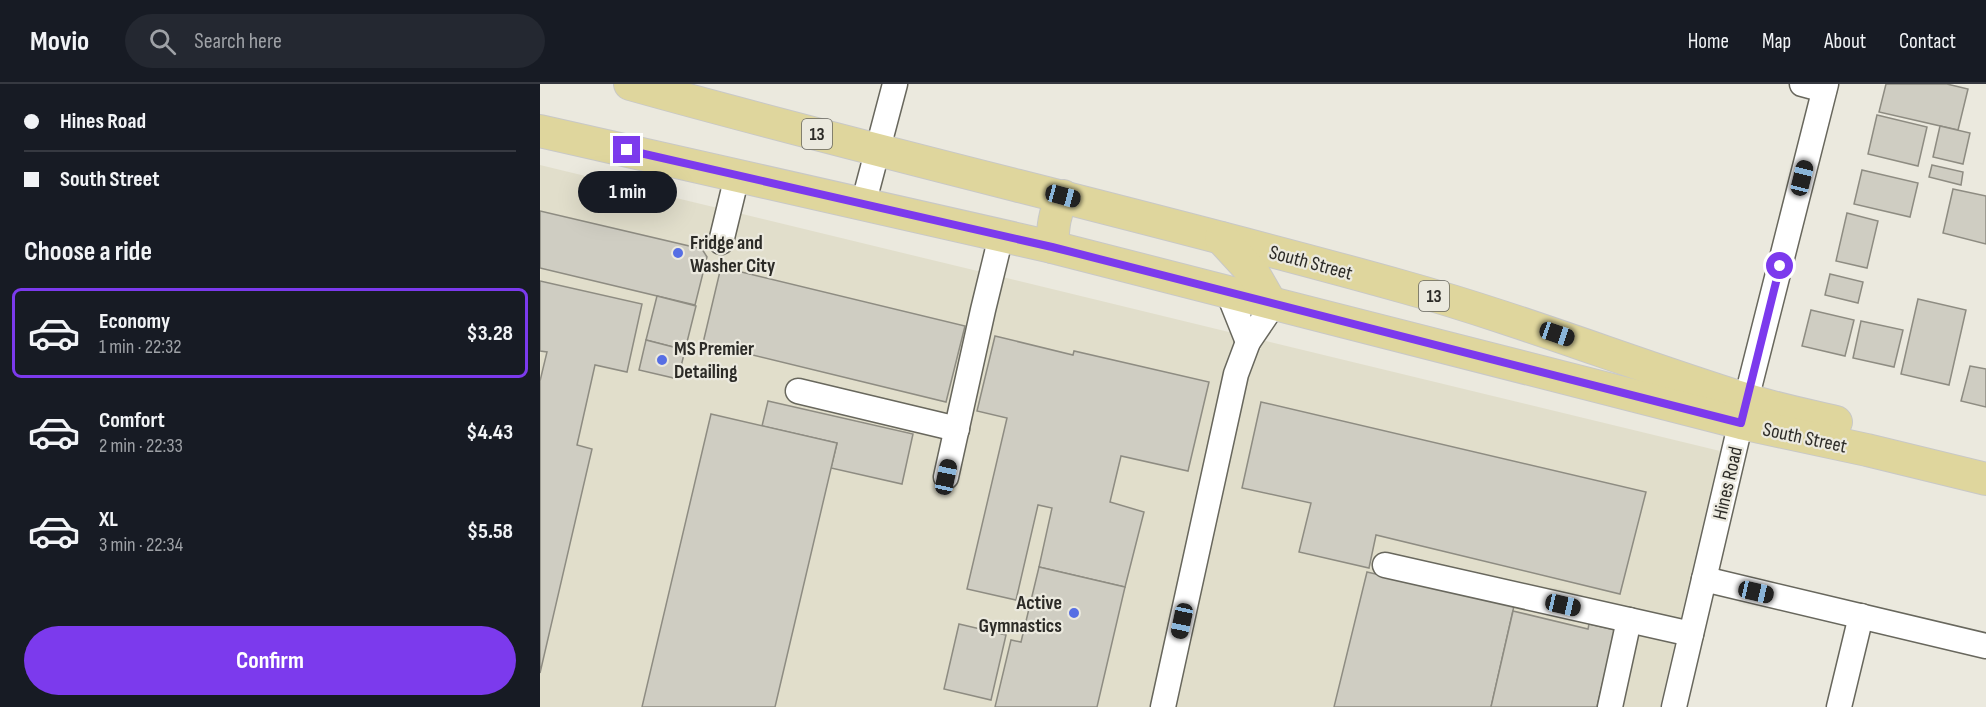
<!DOCTYPE html>
<html lang="en">
<head>
<meta charset="utf-8">
<style>
  :root { --surface:#171b24; --page:#242831; --text:#f1f3f6; --muted:#9ea1a6; --line:#363941; --accent:#7c3aed }
  body { margin:0; font-family:"Sofia Sans Condensed",sans-serif; background:var(--page); color:var(--text); height:100vh; display:flex; flex-direction:column; font-size:22px; white-space:nowrap }
  * { box-sizing:border-box; margin:0 }
  p { font-size:20px; color:var(--muted) }
  .icon { flex:none; width:33px; height:33px; fill:none; stroke:currentColor; stroke-width:2; stroke-linecap:round; stroke-linejoin:round }
  .map { position:relative; flex:1; overflow:hidden }
  .drawer { display:flex; flex-direction:column; background:var(--surface); width:540px }
  .drawer>* { flex:none }
  .banner { display:grid; align-content:center; height:132px; padding:0 24px; background:var(--surface) }
  .end { position:absolute; width:27px; height:27px; margin:-14px; border:8px solid #7c3aed; background:#fff; box-shadow:0 0 0 3px #fff }
  .from { border-radius:50% }
  .bubble { position:absolute; height:42px; border-radius:21px; background:var(--surface); box-shadow:0 6px 24px #0002; font-size:20px; font-weight:700; line-height:42px; text-align:center }
  .car { position:absolute; width:18px; height:36px; margin:-18px -9px; border-radius:8px; box-shadow:0 0 4px 2px #0007; background:linear-gradient(#222 24%,#8ab4d8 0 40%,#222 0 76%,#8ab4d8 0 86%,#222 0) }
  .banner b { display:flex; align-items:center; gap:21px; height:57px; font-size:22px }
  .banner b+b { border-top:2px solid var(--line) }
  .banner i { width:15px; height:15px; background:var(--text) }
  ul { padding:0; list-style:none }
  li { display:flex; align-items:center; gap:18px; height:90px; margin:0 12px 9px; padding:0 12px; border:3px solid transparent; border-radius:9px }
  li div { flex:1 }
  li b { display:block; font-size:22px }
  li em { font-style:normal; font-weight:700 }
  li.active { border-color:var(--accent) }
  li>.icon { width:54px; height:54px; stroke-width:1.5 }
  h2 { padding:0 24px; font-size:27px; line-height:72px }
  .button { display:flex; gap:12px; margin-top:auto; padding:12px 24px }
  .button a { flex:1; height:69px; border-radius:36px; background:var(--accent); color:#fff; font-size:24px; font-weight:700; line-height:69px; text-align:center }
  header { display:flex; align-items:center; gap:36px; box-sizing:border-box; height:84px; padding:0 30px; background:var(--surface); border-bottom:2px solid var(--line) }
  header strong { font-size:28px }
  nav { display:flex; gap:33px; margin-inline-start:auto; font-size:21px }
  .search { width:420px; height:54px; background:var(--page); display:flex; align-items:center; gap:15px; box-sizing:border-box; padding:0 21px; border-radius:33px; color:var(--muted); font-size:22px }
  main { display:flex; flex:1; min-height:0 }
  .map>svg:first-child { display:block }
  .built { fill:#e1decb }
  .building { fill:#cfcdc2; stroke:#8e8c82; stroke-width:1.5 }
  .lines { fill:none; stroke-linecap:round; stroke-linejoin:round }
  .minor-casing { stroke:#68675d; stroke-width:27 }
  .major-casing { stroke:#c8c8c7; stroke-width:34 }
  .minor { stroke:#fff; stroke-width:24 }
  .major { stroke:#dfd69d; stroke-width:32 }
  .route { stroke:#7c3aed; stroke-width:8 }
  .poi-dot { fill:#566ee4; stroke:#ebe9de; stroke-width:2 }
  .labels { text-anchor:middle; stroke-width:4.5; stroke-linejoin:round; paint-order:stroke }
  .shield { fill:#ebe9de; stroke:#65645e; stroke-width:1.5 }
  .shield-label { font-size:18px; font-weight:bold; fill:#2c2b27 }
  .poi-label { font-size:20px; font-weight:bold; fill:#2c2b27; stroke:#ebe9de; text-anchor:start }
  .street-label { font-size:20px; fill:#2c2b27; stroke:#ebe9de }
</style>
</head>
<body>
<header>
<strong>Movio</strong>
<div class="search"><svg class="icon" aria-label="search" viewBox="0 0 24 24"><circle cx="10" cy="10" r="6"/><path d="M15 15l6 6"/></svg>Search here</div>
<nav><a>Home</a><a>Map</a><a>About</a><a>Contact</a></nav>
</header>
<main>
<section class="drawer">
<div class="banner">
<b><i class="from"></i>Hines Road</b>
<b><i></i>South Street</b>
</div>
<h2>Choose a ride</h2>
<ul>
<li class="active"><svg class="icon" aria-label="car" viewBox="0 0 24 24"><path d="M5 17H2v-5l4-1 3-4h7l3 4 3 1v5h-3M9 17h6M6 11h13"/><circle cx="7" cy="17" r="2"/><circle cx="17" cy="17" r="2"/></svg><div><b>Economy</b><p>1 min · 22:32</p></div><em>$3.28</em></li>
<li><svg class="icon" aria-label="car" viewBox="0 0 24 24"><path d="M5 17H2v-5l4-1 3-4h7l3 4 3 1v5h-3M9 17h6M6 11h13"/><circle cx="7" cy="17" r="2"/><circle cx="17" cy="17" r="2"/></svg><div><b>Comfort</b><p>2 min · 22:33</p></div><em>$4.43</em></li>
<li><svg class="icon" aria-label="car" viewBox="0 0 24 24"><path d="M5 17H2v-5l4-1 3-4h7l3 4 3 1v5h-3M9 17h6M6 11h13"/><circle cx="7" cy="17" r="2"/><circle cx="17" cy="17" r="2"/></svg><div><b>XL</b><p>3 min · 22:34</p></div><em>$5.58</em></li>
</ul>
<div class="button"><a>Confirm</a></div>
</section>
<div class="map">
<svg width="1446" height="623" viewBox="0 0 1446 623">
  <rect width="100%" height="100%" fill="#ebe9de"/>
  <polygon class="built" points="0,81 1180,367 1120,623 0,623"/>
  <g class="building">
    <polygon points="1346,0 1407,0 1428,5 1418,46 1339,28"/>
    <polygon points="1337,31 1387,43 1378,82 1328,70"/>
    <polygon points="1400,42 1430,49 1423,80 1393,73"/>
    <polygon points="1392,81 1423,88 1421,101 1389,93"/>
    <polygon points="1322,86 1378,99 1370,133 1314,120"/>
    <polygon points="1413,105 1446,112 1446,160 1403,149"/>
    <polygon points="0,127 162,165 167,173 155,221 0,184"/>
    <polygon points="1307,129 1338,137 1327,184 1296,177"/>
    <polygon points="181,183 425,242 406,318 163,259"/>
    <polygon points="1290,190 1323,198 1318,219 1285,211"/>
    <polygon points="0,197 102,220 87,288 55,281 37,361 52,365 0,589 0,297 7,268 0,267"/>
    <polygon points="117,212 156,222 145,266 106,256"/>
    <polygon points="1378,215 1426,226 1409,301 1361,290"/>
    <polygon points="1271,226 1314,236 1305,272 1262,262"/>
    <polygon points="1321,237 1363,246 1354,283 1313,274"/>
    <polygon points="455,252 533,271 534,267 669,298 648,387 581,372 570,418 604,428 585,503 499,483 512,424 498,421 476,516 427,505 467,334 437,327"/>
    <polygon points="106,256 145,266 138,295 99,286"/>
    <polygon points="1430,282 1446,285 1446,323 1421,317"/>
    <polygon points="228,317 373,350 362,400 291,384 297,359 222,342"/>
    <polygon points="721,318 1106,408 1080,510 836,451 829,484 759,468 771,419 702,404"/>
    <polygon points="171,330 297,359 235,623 102,623"/>
    <polygon points="499,483 585,503 557,623 455,623 471,556 481,558"/>
    <polygon points="827,488 974,522 951,623 794,623"/>
    <polygon points="973,527 1048,545 1049,540 1075,546 1057,623 951,623"/>
    <polygon points="419,540 466,551 451,616 404,605"/>
  </g>
  <g class="lines">
    <defs>
      <g id="minor">
        <polyline points="1262,0 1284,6"/>
        <polyline points="323,121 355,0"/>
        <polyline points="181,158 197,92"/>
        <polyline points="688,208 708,258"/>
        <polyline points="258,307 417,345"/>
        <polyline points="406,393 443,226 461,152"/>
        <polyline points="845,481 1151,550"/>
        <polyline points="1164,495 1446,562"/>
        <polyline points="623,623 696,290 708,258 727,230 730,218"/>
        <polyline points="1070,623 1089,536"/>
        <polyline points="1134,623 1206,316 1286,0"/>
        <polyline points="1299,623 1321,532"/>
      </g>
      <g id="major">
        <path d="M90 0C347 72 607 131 864 203 979 235 1090 279 1205 315 1235 325 1266 331 1296 338"/>
        <polyline points="0,47 512,163 1201,339 1327,366 1446,395"/>
        <polyline points="681,154 714,190 730,218"/>
        <path d="M512 163C513 144 514 129 523 112"/>
      </g>
    </defs>
    <use href="#minor" class="minor-casing"/>
    <use href="#major" class="major-casing"/>
    <use href="#minor" class="minor"/>
    <use href="#major" class="major"/>
  </g>
  <g class="lines">
    <polyline class="route" points="87,66 512,163 1201,339 1240,182"/>
  </g>
  <g class="poi-dot">
    <circle cx="138" cy="169" r="6"/>
    <circle cx="122" cy="276" r="6"/>
    <circle cx="534" cy="529" r="6"/>
  </g>
  <g class="labels">
    <g class="shield">
      <rect x="262" y="35" width="30" height="30" rx="4.5"/>
      <rect x="879" y="197" width="30" height="30" rx="4.5"/>
    </g>
    <g class="shield-label">
      <text x="277" y="56">13</text>
      <text x="894" y="218">13</text>
    </g>
    <g class="poi-label">
      <text x="150" y="165">Fridge and<tspan x="150" dy="23">Washer City</tspan></text>
      <text x="134" y="271">MS Premier<tspan x="134" dy="23">Detailing</tspan></text>
      <text x="522" y="525" text-anchor="end">Active<tspan x="522" dy="23">Gymnastics</tspan></text>
    </g>
    <g class="street-label">
      <text transform="translate(771 178) rotate(15)" y="7">South Street</text>
      <text transform="translate(1265 353) rotate(12)" y="7">South Street</text>
      <text transform="translate(1187 399) rotate(-77)" y="7">Hines Road</text>
    </g>
  </g>
</svg>
<i class="end from" style="left:1240px;top:182px"></i>
<i class="end" style="left:87px;top:66px"></i>
<div class="bubble" style="left:38px;top:87px;width:99px">1 min</div>
<i class="car" style="left:1262px;top:94px;rotate:14deg"></i>
<i class="car" style="left:523px;top:112px;rotate:105deg"></i>
<i class="car" style="left:1017px;top:250px;rotate:109deg"></i>
<i class="car" style="left:406px;top:393px;rotate:12deg"></i>
<i class="car" style="left:1216px;top:508px;rotate:103deg"></i>
<i class="car" style="left:1023px;top:521px;rotate:103deg"></i>
<i class="car" style="left:642px;top:537px;rotate:192deg"></i>
</div>
</main>
</body>
</html>
